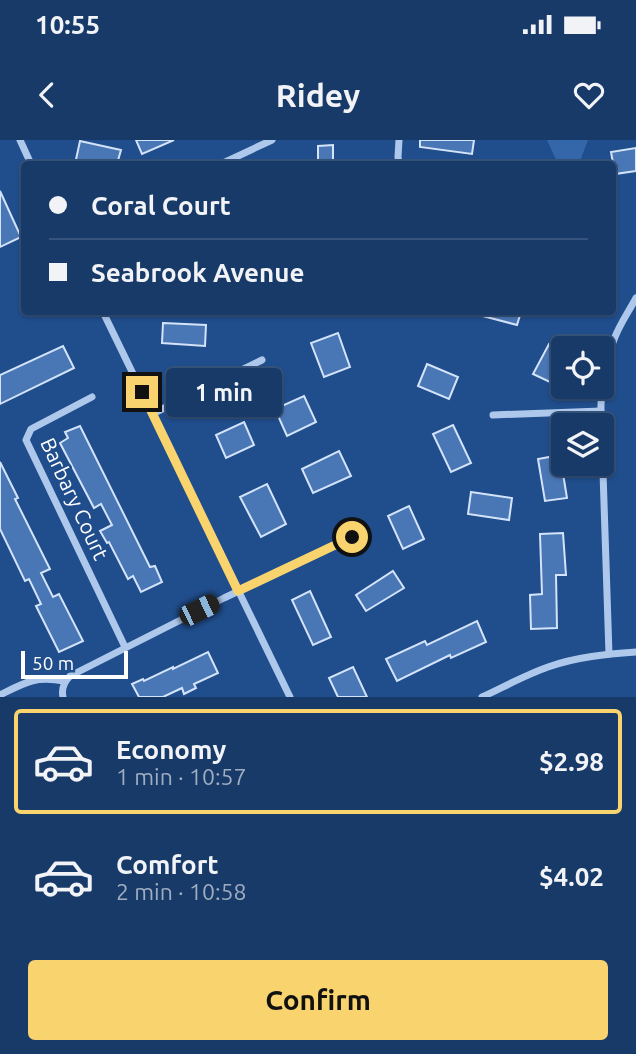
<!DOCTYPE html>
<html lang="en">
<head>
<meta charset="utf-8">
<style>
  :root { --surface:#183a69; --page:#21416f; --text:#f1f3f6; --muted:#9fadc0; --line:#36547d; --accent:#f9d46e }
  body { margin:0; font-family:Ubuntu,sans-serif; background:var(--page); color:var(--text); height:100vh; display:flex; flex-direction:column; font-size:26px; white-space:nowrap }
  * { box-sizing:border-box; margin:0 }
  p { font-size:23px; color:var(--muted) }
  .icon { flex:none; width:38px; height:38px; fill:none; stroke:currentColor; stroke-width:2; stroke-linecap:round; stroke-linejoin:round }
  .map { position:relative; height:557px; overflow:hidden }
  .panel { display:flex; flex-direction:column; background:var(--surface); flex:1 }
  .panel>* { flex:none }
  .hud { position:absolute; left:21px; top:21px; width:595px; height:154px; border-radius:7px; box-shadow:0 2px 5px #0004,0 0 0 2px var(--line); display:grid; align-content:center; height:154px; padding:0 28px; background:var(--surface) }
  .tools { position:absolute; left:551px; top:196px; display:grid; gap:14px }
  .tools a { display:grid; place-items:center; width:63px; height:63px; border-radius:7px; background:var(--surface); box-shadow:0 2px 5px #0004,0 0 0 2px var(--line); font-size:35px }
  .scale { position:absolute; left:21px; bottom:18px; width:107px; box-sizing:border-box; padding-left:7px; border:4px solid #fff; border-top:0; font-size:19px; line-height:24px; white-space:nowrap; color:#fff; -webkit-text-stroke:5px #204d8c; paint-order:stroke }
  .end { position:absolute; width:32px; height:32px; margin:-16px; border:9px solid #f9d46e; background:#111; box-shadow:0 0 0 4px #111 }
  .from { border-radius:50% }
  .bubble { position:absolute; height:49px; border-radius:7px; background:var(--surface); box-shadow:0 2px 5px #0004,0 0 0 2px var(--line); font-size:23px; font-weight:700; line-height:49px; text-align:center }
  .car { position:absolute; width:21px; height:42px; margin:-21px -10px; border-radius:9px; box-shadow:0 0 5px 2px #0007; background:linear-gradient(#222 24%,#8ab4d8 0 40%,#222 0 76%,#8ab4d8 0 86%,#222 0) }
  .hud b { display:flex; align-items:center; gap:24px; height:66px; font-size:26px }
  .hud b+b { border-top:2px solid var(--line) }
  .hud i { width:18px; height:18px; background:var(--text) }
  ul { padding:12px 0 0; list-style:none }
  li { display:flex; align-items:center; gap:21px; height:105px; margin:0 14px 10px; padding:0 14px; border:4px solid transparent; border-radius:7px }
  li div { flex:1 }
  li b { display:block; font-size:26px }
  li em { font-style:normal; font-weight:700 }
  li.selected { border-color:var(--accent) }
  li>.icon { width:63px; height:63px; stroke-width:1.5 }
  .action { display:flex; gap:14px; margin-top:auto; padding:14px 28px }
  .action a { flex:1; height:80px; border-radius:7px; background:var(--accent); color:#111; font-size:28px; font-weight:700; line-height:80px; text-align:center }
  .status { display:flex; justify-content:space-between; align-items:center; height:49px; padding:0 35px; background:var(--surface); direction:ltr }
  .status svg { height:19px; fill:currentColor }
  header { display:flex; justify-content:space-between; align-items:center; height:91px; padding:0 28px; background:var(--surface); font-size:32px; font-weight:700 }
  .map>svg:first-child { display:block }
  .park { fill:#3466aa }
  .building { fill:#4976b4; stroke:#d3e3f9; stroke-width:2 }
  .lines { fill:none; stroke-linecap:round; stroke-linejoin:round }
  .street { stroke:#aec8ec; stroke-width:7 }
  .route { stroke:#f9d46e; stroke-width:9 }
  .labels { text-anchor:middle; stroke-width:5; stroke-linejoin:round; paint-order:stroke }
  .street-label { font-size:21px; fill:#fff; stroke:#204d8c }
</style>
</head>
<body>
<div class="status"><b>10:55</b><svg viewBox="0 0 49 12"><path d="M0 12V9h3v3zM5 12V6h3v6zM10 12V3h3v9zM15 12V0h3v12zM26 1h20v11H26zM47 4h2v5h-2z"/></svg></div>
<header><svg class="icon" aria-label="back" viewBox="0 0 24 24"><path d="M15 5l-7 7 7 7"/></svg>Ridey<svg class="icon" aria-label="heart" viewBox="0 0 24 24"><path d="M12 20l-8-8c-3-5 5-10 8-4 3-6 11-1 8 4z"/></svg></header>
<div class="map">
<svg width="636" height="557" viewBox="0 0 636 557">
  <rect width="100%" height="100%" fill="#204d8c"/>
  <polygon class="park" points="547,0 588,0 579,24 558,24"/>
  <g class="building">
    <polygon points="136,0 174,0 142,14"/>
    <polygon points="420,0 474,0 472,14 420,7"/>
    <polygon points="80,1 121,10 117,24 75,24"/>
    <polygon points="333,5 333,24 318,24 318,6"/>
    <polygon points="636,8 636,31 615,34 611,12"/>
    <polygon points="0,51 21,97 0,107"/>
    <polygon points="480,172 521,172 517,185 479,175"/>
    <polygon points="163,183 206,185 205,206 162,203"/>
    <polygon points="338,193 350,227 324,237 311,203"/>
    <polygon points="549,204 564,212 564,222 552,243 533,234"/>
    <polygon points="63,206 74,228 0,264 0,235"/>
    <polygon points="427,224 458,237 449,259 418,246"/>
    <polygon points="304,256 316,282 287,296 275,269"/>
    <polygon points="244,282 254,305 226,318 216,295"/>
    <polygon points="453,285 471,323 451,332 433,294"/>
    <polygon points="80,286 150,427 155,426 162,442 141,452 133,436 128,439 109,402 107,403 100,391 112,385 101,364 94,368 60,303 68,298 65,292"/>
    <polygon points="339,311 351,336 313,353 302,329"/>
    <polygon points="560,315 567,358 545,361 538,319"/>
    <polygon points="0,322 18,358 15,359 50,429 41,433 53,457 59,454 83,501 59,512 36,466 41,464 29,439 25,441 0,389"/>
    <polygon points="267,344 286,384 261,397 240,357"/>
    <polygon points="471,352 512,358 509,380 468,374"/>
    <polygon points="409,366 424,399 403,409 388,376"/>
    <polygon points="563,393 566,435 556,435 557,488 531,489 530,455 542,454 540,394"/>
    <polygon points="393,431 404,448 366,471 356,455"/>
    <polygon points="310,451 331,497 313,505 292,460"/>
    <polygon points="477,481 486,502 451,518 450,515 397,541 386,519 425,501 427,505"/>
    <polygon points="208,512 218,533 194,544 196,548 184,554 182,548 163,557 139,557 132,544 143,539 144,541 173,527 173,529"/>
    <polygon points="353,527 367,557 338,557 329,538"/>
  </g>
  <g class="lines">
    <g class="street">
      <polyline points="20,0 31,24"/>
      <polyline points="399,0 398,17 399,24"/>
      <polyline points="221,24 272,0"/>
      <polyline points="103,172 290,557"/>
      <polyline points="92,257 31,289 26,300 125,507"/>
      <polyline points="152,274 262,220"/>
      <polyline points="493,275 601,271"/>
      <path d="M601 285C600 256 603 225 615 197 620 184 629 171 636 158"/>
      <polyline points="602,302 609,514"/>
      <path d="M0 555C26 542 35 536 64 541"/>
      <path d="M63 557C61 548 64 542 70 536L224 458 353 397"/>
      <path d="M482 557C504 547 525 535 548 527 576 517 607 514 636 512"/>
    </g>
  </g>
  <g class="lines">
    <polyline class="route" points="142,252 238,451 352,397"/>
  </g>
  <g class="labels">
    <g class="street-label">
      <text transform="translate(74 359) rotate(65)" y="7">Barbary Court</text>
    </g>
  </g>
</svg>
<div class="tools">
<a><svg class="icon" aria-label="locate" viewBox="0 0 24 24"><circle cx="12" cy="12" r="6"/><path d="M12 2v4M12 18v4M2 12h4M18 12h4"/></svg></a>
<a><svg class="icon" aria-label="layers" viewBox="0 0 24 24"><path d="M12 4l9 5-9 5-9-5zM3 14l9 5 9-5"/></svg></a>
</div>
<div class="scale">50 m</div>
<i class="end from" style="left:352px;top:397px"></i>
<i class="end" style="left:142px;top:252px"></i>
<div class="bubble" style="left:166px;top:228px;width:116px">1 min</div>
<i class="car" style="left:199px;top:470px;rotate:64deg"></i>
<div class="hud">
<b><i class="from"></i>Coral Court</b>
<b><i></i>Seabrook Avenue</b>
</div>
</div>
<section class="panel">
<ul>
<li class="selected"><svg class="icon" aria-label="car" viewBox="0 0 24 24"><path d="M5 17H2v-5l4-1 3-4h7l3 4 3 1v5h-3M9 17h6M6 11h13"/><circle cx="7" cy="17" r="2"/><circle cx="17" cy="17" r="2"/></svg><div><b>Economy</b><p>1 min · 10:57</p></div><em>$2.98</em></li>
<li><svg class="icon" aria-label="car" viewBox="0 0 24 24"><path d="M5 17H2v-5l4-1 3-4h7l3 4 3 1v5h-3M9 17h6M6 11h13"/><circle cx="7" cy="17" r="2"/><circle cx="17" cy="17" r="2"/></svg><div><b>Comfort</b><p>2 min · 10:58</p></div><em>$4.02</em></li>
</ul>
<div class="action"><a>Confirm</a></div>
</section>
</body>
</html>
